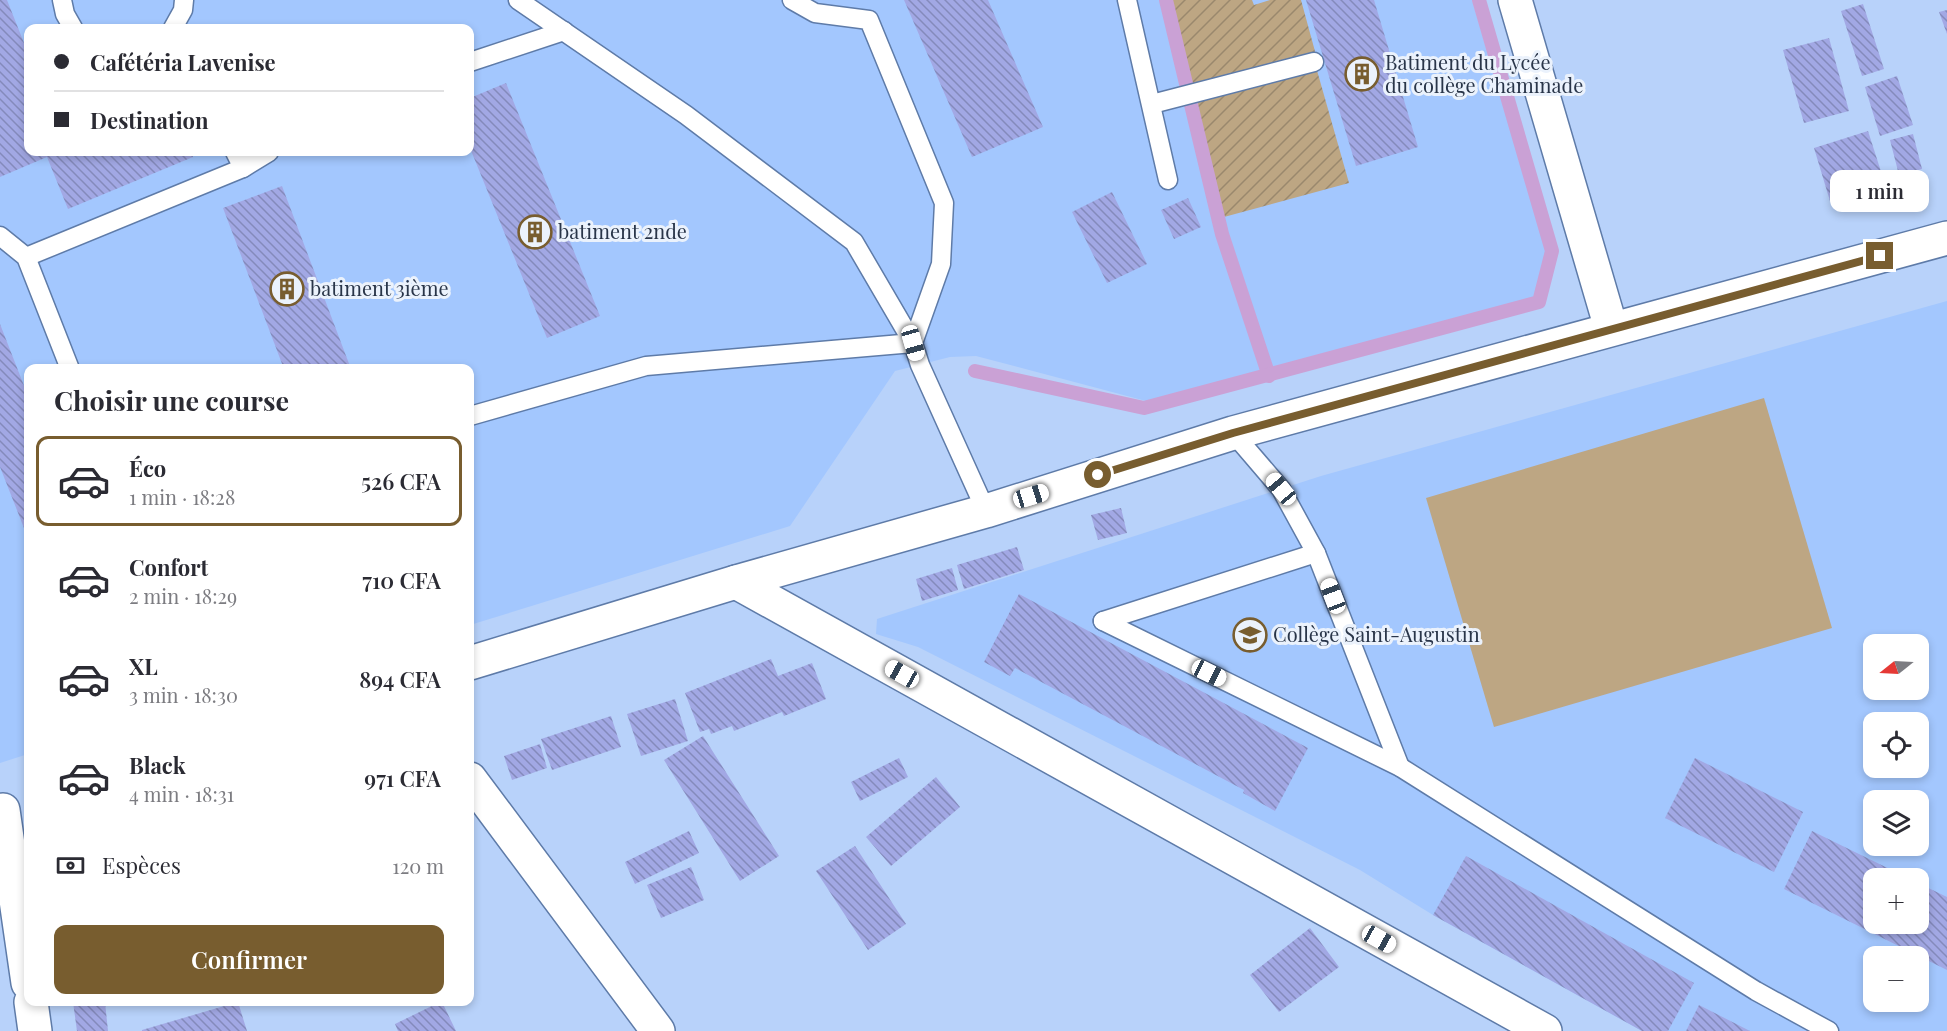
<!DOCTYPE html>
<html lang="fr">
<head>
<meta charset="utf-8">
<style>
  :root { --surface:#fff; --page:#f2f2f3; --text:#2b2b33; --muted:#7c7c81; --line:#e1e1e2; --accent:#785d2f }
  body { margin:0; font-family:"Playfair Display",serif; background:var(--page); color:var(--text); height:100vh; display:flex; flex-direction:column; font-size:22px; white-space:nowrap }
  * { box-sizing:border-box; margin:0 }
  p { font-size:20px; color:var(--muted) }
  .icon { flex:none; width:33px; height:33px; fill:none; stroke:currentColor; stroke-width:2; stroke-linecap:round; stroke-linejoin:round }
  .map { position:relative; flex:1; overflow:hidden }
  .drawer { position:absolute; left:24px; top:364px; width:450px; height:642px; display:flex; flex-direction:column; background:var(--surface); border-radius:12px; box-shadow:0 3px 9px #0003 }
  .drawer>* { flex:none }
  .banner { position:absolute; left:24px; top:24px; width:450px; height:132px; border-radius:12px; box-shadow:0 3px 9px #0003; display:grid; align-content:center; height:132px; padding:0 30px; background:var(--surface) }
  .needle { width:39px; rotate:252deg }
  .fabs { position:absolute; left:1863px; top:634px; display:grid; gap:12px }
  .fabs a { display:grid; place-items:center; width:66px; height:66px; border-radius:12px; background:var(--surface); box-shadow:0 3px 9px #0003; font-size:30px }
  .end { position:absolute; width:27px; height:27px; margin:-14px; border:8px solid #785d2f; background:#fff; box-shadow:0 0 0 3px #fff }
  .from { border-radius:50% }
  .bubble { position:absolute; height:42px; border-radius:12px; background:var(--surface); box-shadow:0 3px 9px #0003; font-size:20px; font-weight:600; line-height:42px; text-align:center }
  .car { position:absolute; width:18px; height:36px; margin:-18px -9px; border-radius:8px; box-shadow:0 0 4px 2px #0007; background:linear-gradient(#fff 24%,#345 0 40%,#fff 0 76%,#345 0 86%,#fff 0) }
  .banner b { display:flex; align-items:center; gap:21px; height:57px; font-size:22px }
  .banner b+b { border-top:2px solid var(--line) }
  .banner i { width:15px; height:15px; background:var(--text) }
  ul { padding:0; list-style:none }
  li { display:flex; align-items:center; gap:18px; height:90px; margin:0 12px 9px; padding:0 18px; border:3px solid transparent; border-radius:12px }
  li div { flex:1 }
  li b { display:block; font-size:22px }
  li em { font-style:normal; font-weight:600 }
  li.selected { border-color:var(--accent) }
  li>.icon { width:54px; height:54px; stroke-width:1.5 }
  h2 { padding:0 30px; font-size:27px; line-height:72px }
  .pay { display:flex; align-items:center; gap:15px; height:66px; padding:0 30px; font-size:22px }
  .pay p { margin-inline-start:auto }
  .button { display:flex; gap:12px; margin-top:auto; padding:12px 30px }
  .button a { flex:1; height:69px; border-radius:12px; background:var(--accent); color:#fff; font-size:24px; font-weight:600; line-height:69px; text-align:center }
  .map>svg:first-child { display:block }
  .built { fill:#a3c7fe; fill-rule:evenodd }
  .garden { fill:url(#garden-furrows) }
  .pitch { fill:#bda683 }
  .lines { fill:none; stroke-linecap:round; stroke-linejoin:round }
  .stream { stroke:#caa1d5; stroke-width:14 }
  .building { fill:url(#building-back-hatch) }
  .lane-casing { stroke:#5e7ba8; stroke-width:21 }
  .street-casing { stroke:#5e7ba8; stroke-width:36 }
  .lane { stroke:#fff; stroke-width:18 }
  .street { stroke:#fff; stroke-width:33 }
  .route { stroke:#785d2f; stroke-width:8 }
  .labels { text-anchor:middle; stroke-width:6; stroke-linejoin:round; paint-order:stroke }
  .poi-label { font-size:20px; fill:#293549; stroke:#ebf2fc; text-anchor:start }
</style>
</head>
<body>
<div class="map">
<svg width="1947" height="1031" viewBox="0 0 1947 1031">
  <defs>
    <pattern id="garden-furrows" width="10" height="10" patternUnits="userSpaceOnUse" patternTransform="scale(1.5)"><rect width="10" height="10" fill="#bda683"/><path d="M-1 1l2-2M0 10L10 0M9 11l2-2" fill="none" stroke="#9a886d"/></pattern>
    <pattern id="building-back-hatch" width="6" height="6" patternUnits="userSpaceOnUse" patternTransform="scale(1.5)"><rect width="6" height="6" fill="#a2a8e4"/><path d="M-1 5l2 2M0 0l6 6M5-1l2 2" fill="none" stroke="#848abb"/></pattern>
  </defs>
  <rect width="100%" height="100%" fill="#b8d2fa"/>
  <g class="built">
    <path d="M0 0H1472L1546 251 1534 297 1146 401 976 356 950 357 895 371 790 526 470 625V369H28V754L0 763ZM28 28H470V152H28Z"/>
    <path d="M1947 301V1031H1642L1433 915 1360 870 918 647 876 634 877 619 1321 476ZM1874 645H1918V690H1874ZM1874 723H1918V768H1874ZM1874 801H1918V846H1874ZM1874 879H1918V924H1874ZM1874 957H1918V1002H1874Z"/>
  </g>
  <g class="garden">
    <polygon points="1169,0 1252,0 1254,5 1270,0 1301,0 1316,55 1192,90"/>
    <polygon points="1316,67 1349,183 1224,217 1194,101"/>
  </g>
  <polygon class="pitch" points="1764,398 1832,628 1494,727 1426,498"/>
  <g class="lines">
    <g class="stream">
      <polyline points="1166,0 1222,234 1269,376"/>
      <polyline points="975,371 1144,408 1539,302 1552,251 1479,0"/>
    </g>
  </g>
  <g class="building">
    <polygon points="0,0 7,0 28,53 28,152 191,152 193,157 68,209 47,157 0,177"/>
    <polygon points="904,0 988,0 1043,127 972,157"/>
    <polygon points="1306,0 1374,0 1418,147 1356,166"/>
    <polygon points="1863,4 1884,69 1862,76 1841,11"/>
    <polygon points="1947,10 1947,34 1939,12"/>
    <polygon points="1829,38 1849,111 1804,123 1783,50"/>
    <polygon points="1897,76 1913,125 1880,136 1865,87"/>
    <polygon points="506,83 600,316 547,338 470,148 470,98"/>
    <polygon points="1868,131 1885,184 1830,201 1814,148"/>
    <polygon points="1913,134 1922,169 1899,175 1890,140"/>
    <polygon points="282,186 351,369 284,369 223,208"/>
    <polygon points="1112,192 1147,264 1107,283 1072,212"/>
    <polygon points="1188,198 1201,227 1174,239 1161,210"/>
    <polygon points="0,324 28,396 28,526 24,528 0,467"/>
    <polygon points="1121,508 1127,533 1098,540 1091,515"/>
    <polygon points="1017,547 1024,570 964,589 957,565"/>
    <polygon points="952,568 958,590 922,601 916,579"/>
    <polygon points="1019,594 1308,748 1275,811 1243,793 1244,790 1015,668 1010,676 984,662"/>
    <polygon points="771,659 778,676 812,663 826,699 784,716 782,712 734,731 732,726 711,734 709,729 700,732 685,693"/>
    <polygon points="675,699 688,741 641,756 627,714"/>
    <polygon points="611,716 621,747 552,770 541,739"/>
    <polygon points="703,736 779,856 740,881 664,760"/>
    <polygon points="540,744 547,768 512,780 504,756"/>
    <polygon points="899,758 908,777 860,801 851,782"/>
    <polygon points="1695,758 1803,812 1774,872 1665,818"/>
    <polygon points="936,777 960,807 891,866 866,837"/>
    <polygon points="689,831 699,853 635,884 625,862"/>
    <polygon points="1812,831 1910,879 1874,879 1874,924 1918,924 1918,883 1947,897 1947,970 1784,889"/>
    <polygon points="855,846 906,924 868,950 816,871"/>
    <polygon points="1466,856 1694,983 1668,1031 1642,1031 1433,915"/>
    <polygon points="691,867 704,900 661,918 647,885"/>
    <polygon points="1310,928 1339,967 1279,1012 1250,975"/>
    <polygon points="73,1002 105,1002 108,1031 77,1031"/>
    <polygon points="238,1002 247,1031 142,1031 142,1030"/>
    <polygon points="440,1002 442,1002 456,1031 398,1031 395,1024"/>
    <polygon points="1699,1005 1750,1031 1686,1031"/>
  </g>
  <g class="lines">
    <defs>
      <g id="lane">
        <polyline points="62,0 65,14 73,28"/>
        <polyline points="518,0 686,115 854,242 913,343 941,264 944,203 869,20 815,13 792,0"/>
        <polyline points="1127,0 1168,180"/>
        <polyline points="173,28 183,10 184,0"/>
        <polyline points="470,62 564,31"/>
        <polyline points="1152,104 1314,62"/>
        <polyline points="243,168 269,152"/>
        <polyline points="0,236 26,257 70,369"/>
        <polyline points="26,257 243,168 235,152"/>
        <polyline points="470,416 646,366 913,343 920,365 986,511"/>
        <polyline points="1233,433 1281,489 1316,553 1400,767"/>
        <polyline points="1103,621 1400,767 1756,991 1829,1031"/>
        <polyline points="1103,621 1316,553"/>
      </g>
      <g id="street">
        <polyline points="1515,0 1611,328"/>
        <polyline points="736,582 1545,1031"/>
        <polyline points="470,663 736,582 986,511 1233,433 1947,238"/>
        <polyline points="470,779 658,1031"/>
        <polyline points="3,810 28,983"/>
        <polyline points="31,1002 35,1031"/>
      </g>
    </defs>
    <use href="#lane" class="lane-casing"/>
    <use href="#street" class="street-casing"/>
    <use href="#lane" class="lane"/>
    <use href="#street" class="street"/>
  </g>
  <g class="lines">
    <polyline class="route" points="1098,475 1233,433 1880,256"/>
  </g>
  <defs>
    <symbol id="building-ring" viewBox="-11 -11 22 22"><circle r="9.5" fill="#ebf2fc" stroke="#785d2f" stroke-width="1.5"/><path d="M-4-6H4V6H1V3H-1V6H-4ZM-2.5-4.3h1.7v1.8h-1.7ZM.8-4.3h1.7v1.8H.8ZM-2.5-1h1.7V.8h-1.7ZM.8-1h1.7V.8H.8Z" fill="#785d2f"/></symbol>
    <symbol id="school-ring" viewBox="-11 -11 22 22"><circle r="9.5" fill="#ebf2fc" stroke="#785d2f" stroke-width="1.5"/><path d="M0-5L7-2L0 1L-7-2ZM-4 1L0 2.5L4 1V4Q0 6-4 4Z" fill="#785d2f"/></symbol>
  </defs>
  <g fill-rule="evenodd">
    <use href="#building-ring" x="1343" y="55" width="38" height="38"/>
    <use href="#building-ring" x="516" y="213" width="38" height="38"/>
    <use href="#building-ring" x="268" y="270" width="38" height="38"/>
    <use href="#school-ring" x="1231" y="616" width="38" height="38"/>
  </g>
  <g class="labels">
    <g class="poi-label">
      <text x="1385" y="70">Batiment du Lycée<tspan x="1385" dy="23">du collège Chaminade</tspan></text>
      <text x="558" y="239">batiment 2nde</text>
      <text x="310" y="296">batiment 3ième</text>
      <text x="1273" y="642">Collège Saint-Augustin</text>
    </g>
  </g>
</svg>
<div class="fabs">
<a><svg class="needle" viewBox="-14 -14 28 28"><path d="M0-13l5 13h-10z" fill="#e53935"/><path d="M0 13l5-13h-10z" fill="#7c7c81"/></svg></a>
<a><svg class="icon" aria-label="locate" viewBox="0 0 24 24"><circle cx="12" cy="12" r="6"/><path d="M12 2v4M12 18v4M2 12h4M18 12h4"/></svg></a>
<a><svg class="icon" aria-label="layers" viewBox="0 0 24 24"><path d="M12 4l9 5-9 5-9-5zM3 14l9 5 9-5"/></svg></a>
<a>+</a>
<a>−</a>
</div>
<i class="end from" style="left:1098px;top:475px"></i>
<i class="end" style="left:1880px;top:256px"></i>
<div class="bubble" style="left:1830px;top:170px;width:99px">1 min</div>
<i class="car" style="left:913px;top:343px;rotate:164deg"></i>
<i class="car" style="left:1281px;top:489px;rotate:320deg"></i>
<i class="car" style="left:1031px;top:496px;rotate:73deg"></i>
<i class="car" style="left:1333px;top:596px;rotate:339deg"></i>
<i class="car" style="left:1209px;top:673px;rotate:116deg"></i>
<i class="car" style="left:902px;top:674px;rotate:299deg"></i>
<i class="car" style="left:1379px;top:939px;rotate:119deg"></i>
<div class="banner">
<b><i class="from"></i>Cafétéria Lavenise</b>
<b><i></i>Destination</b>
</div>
<section class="drawer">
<h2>Choisir une course</h2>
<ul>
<li class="selected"><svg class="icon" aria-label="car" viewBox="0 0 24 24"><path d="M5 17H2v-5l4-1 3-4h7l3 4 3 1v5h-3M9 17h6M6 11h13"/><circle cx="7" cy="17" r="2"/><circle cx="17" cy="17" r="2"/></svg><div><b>Éco</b><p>1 min · 18:28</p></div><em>526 CFA</em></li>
<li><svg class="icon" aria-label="car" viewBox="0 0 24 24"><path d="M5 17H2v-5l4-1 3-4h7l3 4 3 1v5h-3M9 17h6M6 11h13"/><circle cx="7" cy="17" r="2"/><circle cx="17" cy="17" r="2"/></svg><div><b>Confort</b><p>2 min · 18:29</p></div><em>710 CFA</em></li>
<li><svg class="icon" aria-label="car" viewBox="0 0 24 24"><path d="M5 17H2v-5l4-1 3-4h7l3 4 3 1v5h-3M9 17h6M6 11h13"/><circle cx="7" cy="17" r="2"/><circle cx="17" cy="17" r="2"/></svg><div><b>XL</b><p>3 min · 18:30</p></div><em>894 CFA</em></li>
<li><svg class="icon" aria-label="car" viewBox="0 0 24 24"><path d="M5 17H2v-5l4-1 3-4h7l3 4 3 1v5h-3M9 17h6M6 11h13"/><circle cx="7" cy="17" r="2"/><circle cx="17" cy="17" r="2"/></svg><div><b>Black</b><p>4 min · 18:31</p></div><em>971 CFA</em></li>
</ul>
<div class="pay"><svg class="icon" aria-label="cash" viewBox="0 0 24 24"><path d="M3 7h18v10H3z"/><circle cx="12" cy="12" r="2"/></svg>Espèces<p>120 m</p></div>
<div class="button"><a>Confirmer</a></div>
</section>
</div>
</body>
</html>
